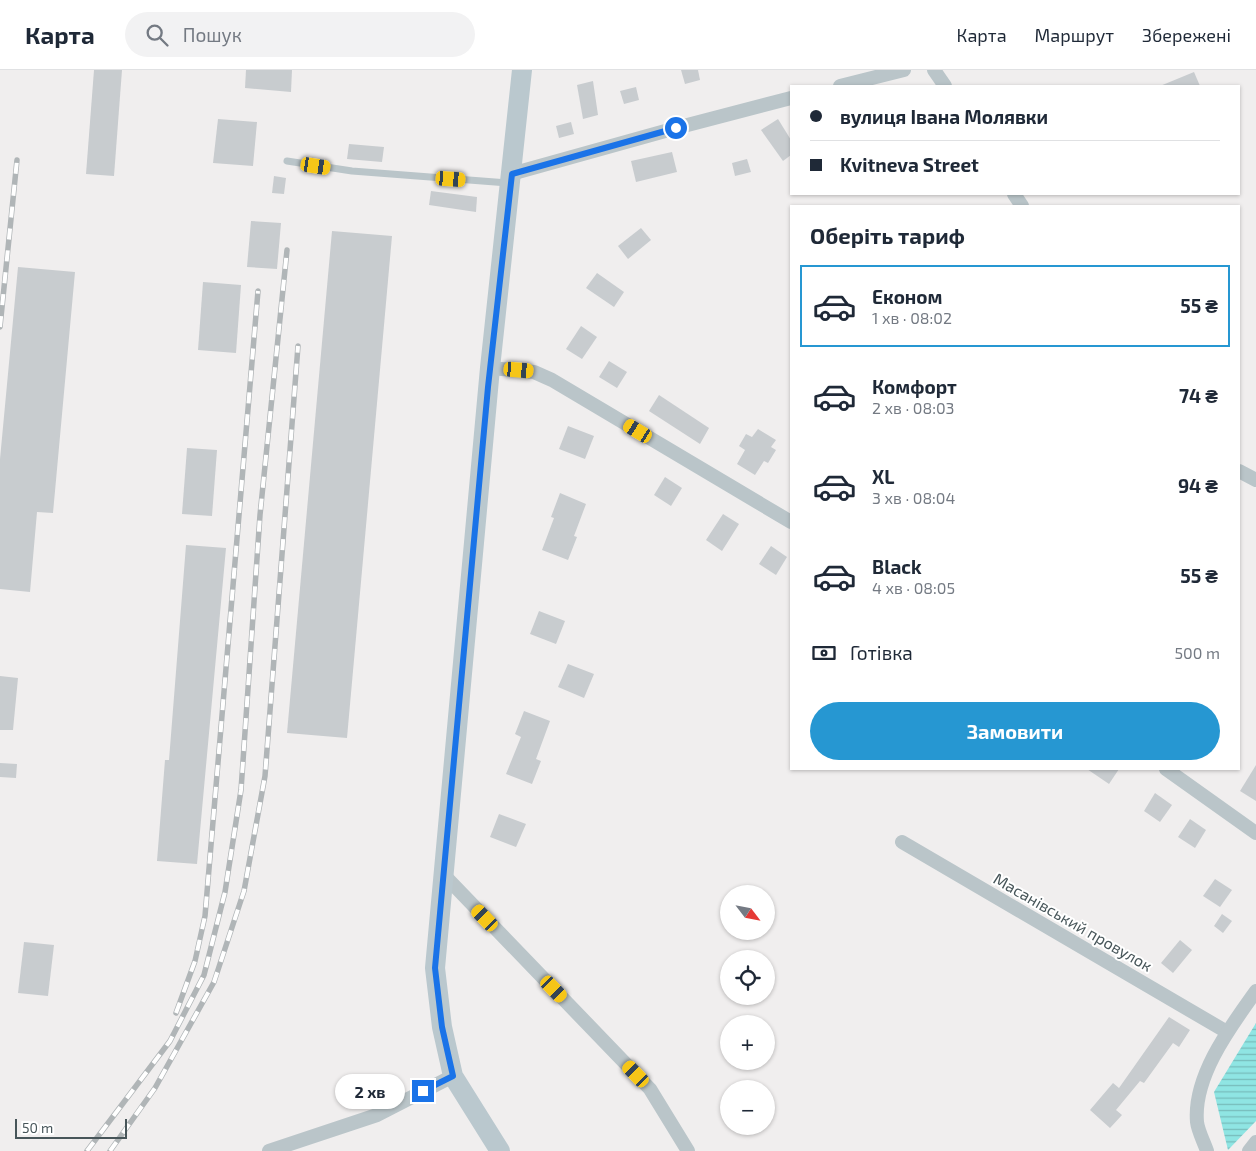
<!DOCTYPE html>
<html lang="uk">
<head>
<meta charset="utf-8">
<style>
  :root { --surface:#fff; --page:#f2f2f3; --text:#1f2937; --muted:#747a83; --line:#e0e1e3; --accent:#2697d2 }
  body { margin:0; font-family:"Exo 2",sans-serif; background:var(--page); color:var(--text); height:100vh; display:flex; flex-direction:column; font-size:19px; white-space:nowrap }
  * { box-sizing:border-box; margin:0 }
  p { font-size:16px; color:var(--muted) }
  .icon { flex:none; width:28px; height:28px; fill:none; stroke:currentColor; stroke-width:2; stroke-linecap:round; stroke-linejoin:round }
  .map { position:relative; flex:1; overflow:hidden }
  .side { position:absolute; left:790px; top:135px; width:450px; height:565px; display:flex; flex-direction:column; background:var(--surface); border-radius:0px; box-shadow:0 1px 4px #0004 }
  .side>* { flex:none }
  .hud { position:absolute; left:790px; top:15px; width:450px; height:110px; border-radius:0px; box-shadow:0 1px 4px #0004; display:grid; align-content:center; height:110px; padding:0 20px; background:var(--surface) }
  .needle { width:32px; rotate:122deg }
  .fabs { position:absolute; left:720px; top:815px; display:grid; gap:10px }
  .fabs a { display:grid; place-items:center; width:55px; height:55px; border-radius:50%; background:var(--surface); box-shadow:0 1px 4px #0004; font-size:25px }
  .scale { position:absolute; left:15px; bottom:12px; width:112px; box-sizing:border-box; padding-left:5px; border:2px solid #475559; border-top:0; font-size:14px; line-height:18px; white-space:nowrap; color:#475559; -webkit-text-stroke:4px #fff; paint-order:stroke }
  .end { position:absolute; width:22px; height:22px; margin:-11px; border:6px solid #1a73e8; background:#fff; box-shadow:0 0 0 2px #fff }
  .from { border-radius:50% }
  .bubble { position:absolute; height:35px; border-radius:18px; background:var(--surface); box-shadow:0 1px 4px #0004; font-size:16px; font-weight:700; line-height:35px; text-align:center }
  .car { position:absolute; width:15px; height:30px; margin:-15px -8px; border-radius:6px; box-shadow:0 0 4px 1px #0007; background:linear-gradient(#f5c518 24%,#345 0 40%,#f5c518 0 76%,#345 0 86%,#f5c518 0) }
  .hud b { display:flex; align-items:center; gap:18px; height:48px; font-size:19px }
  .hud b+b { border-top:1px solid var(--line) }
  .hud i { width:12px; height:12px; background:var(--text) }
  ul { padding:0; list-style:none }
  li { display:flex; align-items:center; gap:15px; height:82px; margin:0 10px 8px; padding:0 10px; border:2px solid transparent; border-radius:0px }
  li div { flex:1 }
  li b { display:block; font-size:19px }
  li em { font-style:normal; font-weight:700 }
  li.active { border-color:var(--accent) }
  li>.icon { width:45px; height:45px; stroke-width:1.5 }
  h2 { padding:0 20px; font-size:22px; line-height:60px }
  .pay { display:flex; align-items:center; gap:12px; height:55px; padding:0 20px; font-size:19px }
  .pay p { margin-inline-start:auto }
  .primary-button { display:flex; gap:10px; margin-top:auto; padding:10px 20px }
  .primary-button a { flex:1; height:58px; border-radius:30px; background:var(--accent); color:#fff; font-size:20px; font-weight:700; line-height:58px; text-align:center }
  header { display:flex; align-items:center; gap:30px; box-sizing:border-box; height:70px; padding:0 25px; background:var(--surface); border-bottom:1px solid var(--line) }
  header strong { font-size:24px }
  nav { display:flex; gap:28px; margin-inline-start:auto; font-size:18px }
  .search { width:350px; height:45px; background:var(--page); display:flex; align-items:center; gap:12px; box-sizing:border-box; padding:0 18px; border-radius:28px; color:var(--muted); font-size:19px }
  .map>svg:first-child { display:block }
  .water { fill:url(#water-rules) }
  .building { fill:#c8cccf }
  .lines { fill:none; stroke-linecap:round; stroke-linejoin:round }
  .lane { stroke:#bac5c9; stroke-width:7 }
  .street { stroke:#bac5c9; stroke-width:14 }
  .secondary { stroke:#bac8ce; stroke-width:20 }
  .rail-casing { stroke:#b0b5b7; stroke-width:5.5 }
  .rail { stroke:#fff; stroke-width:4; stroke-dasharray:11; stroke-linecap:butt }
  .route { stroke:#1a73e8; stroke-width:6 }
  .labels { text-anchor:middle; stroke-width:4; stroke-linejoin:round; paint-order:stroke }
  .street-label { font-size:16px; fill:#475559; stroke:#fff }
</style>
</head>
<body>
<header>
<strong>Карта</strong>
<div class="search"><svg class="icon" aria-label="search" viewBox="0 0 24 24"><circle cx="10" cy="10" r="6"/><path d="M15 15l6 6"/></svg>Пошук</div>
<nav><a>Карта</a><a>Маршрут</a><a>Збережені</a></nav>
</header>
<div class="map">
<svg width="1256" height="1081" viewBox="0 0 1256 1081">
  <defs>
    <pattern id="water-rules" width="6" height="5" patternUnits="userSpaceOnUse" patternTransform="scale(1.25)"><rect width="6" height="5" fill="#8fe5e3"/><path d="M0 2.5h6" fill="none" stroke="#77bcbb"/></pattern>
  </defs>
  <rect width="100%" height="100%" fill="#f0eeee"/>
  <polygon class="water" points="1256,953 1256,1051 1228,1080 1214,1022"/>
  <g class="building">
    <polygon points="94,0 122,0 114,106 86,104"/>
    <polygon points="246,0 292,0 291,22 245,18"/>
    <polygon points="681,0 698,0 700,10 685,14"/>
    <polygon points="1194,2 1200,16 1160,16"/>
    <polygon points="593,11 598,45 583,49 577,15"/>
    <polygon points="636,17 639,30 624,34 620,21"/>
    <polygon points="218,49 257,52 253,96 213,93"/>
    <polygon points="778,49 791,70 791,85 783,91 761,60"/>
    <polygon points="571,52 574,64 559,68 556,56"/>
    <polygon points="349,74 384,77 382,92 347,89"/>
    <polygon points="672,82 677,102 636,112 631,91"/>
    <polygon points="747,89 751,102 735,106 732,93"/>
    <polygon points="274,106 286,108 284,124 272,123"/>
    <polygon points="431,121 477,127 476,142 429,135"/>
    <polygon points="251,151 281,153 277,199 247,197"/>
    <polygon points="641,158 651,170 628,189 618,176"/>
    <polygon points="332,161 392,166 347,668 287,663"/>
    <polygon points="18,197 75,202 53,443 37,442 30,522 0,519 0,389"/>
    <polygon points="597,203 624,222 614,237 586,218"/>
    <polygon points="203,212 241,215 236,283 198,280"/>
    <polygon points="581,256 597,267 582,289 566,279"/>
    <polygon points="609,291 627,302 617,318 599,307"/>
    <polygon points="659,325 709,358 700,374 649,341"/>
    <polygon points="568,356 594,366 585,389 559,379"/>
    <polygon points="758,359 776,370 771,377 776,380 768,393 764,391 755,405 737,394 745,380 739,376 746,364 752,367"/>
    <polygon points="187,378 217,380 212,446 182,444"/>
    <polygon points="665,407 682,418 671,436 654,425"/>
    <polygon points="560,423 586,434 574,466 577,467 568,490 542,480 554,448 551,447"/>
    <polygon points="723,444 739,454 722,481 706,470"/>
    <polygon points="186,475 226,478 197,794 157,791 165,690 169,690"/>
    <polygon points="771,476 787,487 776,505 759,494"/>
    <polygon points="539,541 565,551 556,574 530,564"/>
    <polygon points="568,594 594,604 584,628 558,617"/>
    <polygon points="0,606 18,608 13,660 0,660"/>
    <polygon points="524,641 550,651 536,689 541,691 532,714 506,704 521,667 515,664"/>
    <polygon points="0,693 17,694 16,708 0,707"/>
    <polygon points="1256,695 1256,731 1240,721"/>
    <polygon points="1087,699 1119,699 1109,714"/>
    <polygon points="1155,723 1172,735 1160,752 1144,741"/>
    <polygon points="499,744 526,754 516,777 490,767"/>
    <polygon points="1190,749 1206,760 1195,778 1178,767"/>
    <polygon points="1215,809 1232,820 1220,837 1203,826"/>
    <polygon points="1222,844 1232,851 1223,863 1214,856"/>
    <polygon points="1180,870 1192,880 1173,903 1161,893"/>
    <polygon points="24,872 54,875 48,926 18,923"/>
    <polygon points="1169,947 1190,960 1179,977 1173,973 1144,1013 1140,1011 1116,1040 1122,1045 1110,1058 1090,1040 1113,1013 1119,1018"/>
  </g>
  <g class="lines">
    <polyline class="lane" points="287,91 352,101 508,113"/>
    <g class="street">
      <polyline points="934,0 945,16"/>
      <polyline points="840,16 904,0"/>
      <polyline points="511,104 676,58 791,28"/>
      <polyline points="1014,124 1022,136"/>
      <polyline points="490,298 534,302 552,310 791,452"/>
      <polyline points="1239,401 1256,410"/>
      <polyline points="1166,699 1256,763"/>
      <polyline points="902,772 1227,962"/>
      <polyline points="444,805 650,1019 688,1081"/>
      <polyline points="269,1081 377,1045 453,1006"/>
      <path d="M1207 1081C1204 1072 1198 1061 1197 1052 1193 1006 1231 956 1256 921"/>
      <polyline points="1249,1081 1256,1072"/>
    </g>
    <polyline class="secondary" points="500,1081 453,1006 442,957 435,898 490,298 522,0"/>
    <defs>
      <g id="rail">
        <polyline points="0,257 17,90"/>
        <polyline points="176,943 195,891 205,846 258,221"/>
        <polyline points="87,1081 170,971 204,905 225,822 241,720 260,445 287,180"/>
        <polyline points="110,1081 155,1018 214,912 244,821 265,706 298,276"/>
      </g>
    </defs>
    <use href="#rail" class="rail-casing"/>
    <use href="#rail" class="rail"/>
  </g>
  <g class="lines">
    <polyline class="route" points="423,1021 453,1006 442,957 435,898 488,317 512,104 676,58"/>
  </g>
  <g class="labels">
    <g class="street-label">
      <text transform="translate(1073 852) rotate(30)" y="6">Масанівський провулок</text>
    </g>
  </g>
</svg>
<div class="fabs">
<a><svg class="needle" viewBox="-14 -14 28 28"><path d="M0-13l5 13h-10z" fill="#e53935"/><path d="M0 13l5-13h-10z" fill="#747a83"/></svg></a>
<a><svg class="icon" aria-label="locate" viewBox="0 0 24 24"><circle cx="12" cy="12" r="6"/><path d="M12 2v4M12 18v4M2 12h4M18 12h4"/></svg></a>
<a>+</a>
<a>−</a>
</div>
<div class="scale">50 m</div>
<i class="end from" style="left:676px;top:58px"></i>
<i class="end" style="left:423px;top:1021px"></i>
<div class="bubble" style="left:335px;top:1004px;width:70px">2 хв</div>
<i class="car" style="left:316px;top:96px;rotate:99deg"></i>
<i class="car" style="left:451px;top:109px;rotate:94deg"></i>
<i class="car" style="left:519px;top:300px;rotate:95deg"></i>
<i class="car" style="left:638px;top:361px;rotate:301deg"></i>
<i class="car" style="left:485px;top:848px;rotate:316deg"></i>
<i class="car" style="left:554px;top:919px;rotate:136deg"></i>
<i class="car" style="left:636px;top:1004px;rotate:316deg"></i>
<div class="hud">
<b><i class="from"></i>вулиця Івана Молявки</b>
<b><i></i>Kvitneva Street</b>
</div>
<section class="side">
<h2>Оберіть тариф</h2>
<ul>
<li class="active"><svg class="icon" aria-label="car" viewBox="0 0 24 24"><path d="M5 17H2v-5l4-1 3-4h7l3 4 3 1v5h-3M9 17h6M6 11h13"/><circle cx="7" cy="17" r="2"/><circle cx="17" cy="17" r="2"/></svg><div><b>Економ</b><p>1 хв · 08:02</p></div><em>55 ₴</em></li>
<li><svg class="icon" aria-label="car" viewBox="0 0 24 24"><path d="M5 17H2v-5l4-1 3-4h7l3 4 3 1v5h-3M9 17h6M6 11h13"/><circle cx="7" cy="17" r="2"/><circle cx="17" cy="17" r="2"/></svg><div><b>Комфорт</b><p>2 хв · 08:03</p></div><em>74 ₴</em></li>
<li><svg class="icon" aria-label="car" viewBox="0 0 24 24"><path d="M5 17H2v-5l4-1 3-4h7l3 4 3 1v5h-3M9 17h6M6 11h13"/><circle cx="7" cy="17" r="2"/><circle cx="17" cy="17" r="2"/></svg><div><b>XL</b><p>3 хв · 08:04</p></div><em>94 ₴</em></li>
<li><svg class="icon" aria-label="car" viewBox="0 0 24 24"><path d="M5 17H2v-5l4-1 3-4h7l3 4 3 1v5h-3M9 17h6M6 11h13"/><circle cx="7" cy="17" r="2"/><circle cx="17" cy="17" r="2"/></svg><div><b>Black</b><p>4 хв · 08:05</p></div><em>55 ₴</em></li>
</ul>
<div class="pay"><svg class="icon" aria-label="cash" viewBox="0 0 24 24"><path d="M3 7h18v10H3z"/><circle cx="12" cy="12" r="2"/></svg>Готівка<p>500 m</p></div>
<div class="primary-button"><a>Замовити</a></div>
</section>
</div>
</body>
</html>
